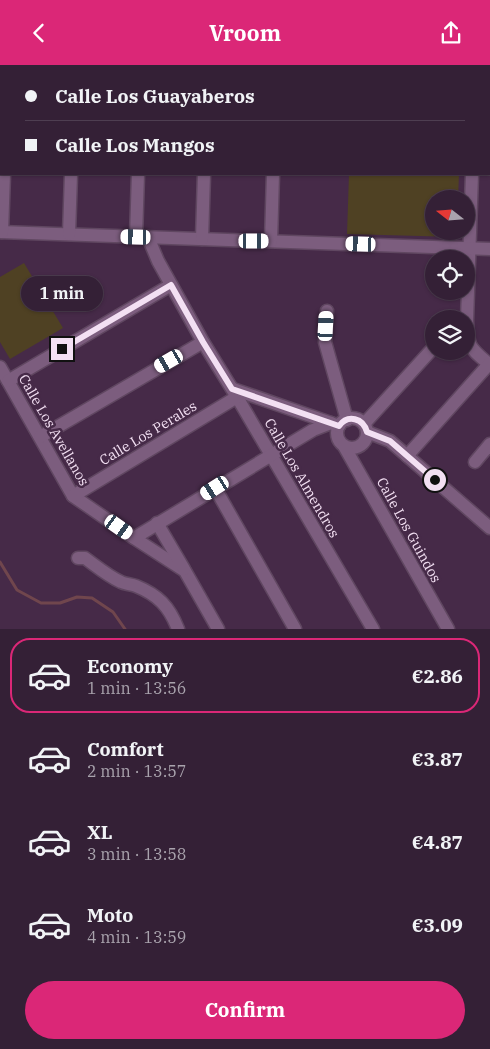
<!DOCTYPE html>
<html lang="en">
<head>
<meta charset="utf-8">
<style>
  :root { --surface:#342036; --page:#3f2d42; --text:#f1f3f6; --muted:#a9a3ad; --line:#4e3e51; --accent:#db2777 }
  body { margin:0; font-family:"IBM Plex Serif",serif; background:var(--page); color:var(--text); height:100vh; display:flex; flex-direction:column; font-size:19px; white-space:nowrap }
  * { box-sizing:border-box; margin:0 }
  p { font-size:16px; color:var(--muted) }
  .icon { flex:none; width:28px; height:28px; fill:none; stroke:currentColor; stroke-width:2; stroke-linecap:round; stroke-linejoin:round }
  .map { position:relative; height:564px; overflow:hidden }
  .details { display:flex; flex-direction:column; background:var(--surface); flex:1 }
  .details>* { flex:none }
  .banner { position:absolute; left:0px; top:0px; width:490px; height:110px; box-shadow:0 1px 4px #0004,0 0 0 1px var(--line); display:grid; align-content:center; height:110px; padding:0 25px; background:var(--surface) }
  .needle { width:32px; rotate:287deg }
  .buttons { position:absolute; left:425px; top:125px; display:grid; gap:10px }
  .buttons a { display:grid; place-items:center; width:50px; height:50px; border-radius:50%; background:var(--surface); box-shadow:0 1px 4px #0004,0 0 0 1px var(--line); font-size:25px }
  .end { position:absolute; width:22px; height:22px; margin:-11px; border:6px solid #f3e0f3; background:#111; box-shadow:0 0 0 2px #111 }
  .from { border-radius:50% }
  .bubble { position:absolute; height:35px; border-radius:18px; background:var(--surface); box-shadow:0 1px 4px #0004,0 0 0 1px var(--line); font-size:16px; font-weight:700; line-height:35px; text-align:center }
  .car { position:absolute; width:15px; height:30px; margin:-15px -8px; border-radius:6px; box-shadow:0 0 4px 1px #0007; background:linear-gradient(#fff 24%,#345 0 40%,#fff 0 76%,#345 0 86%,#fff 0) }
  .banner b { display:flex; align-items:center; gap:18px; height:48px; font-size:19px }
  .banner b+b { border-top:1px solid var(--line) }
  .banner i { width:12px; height:12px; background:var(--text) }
  ul { padding:9px 0 0; list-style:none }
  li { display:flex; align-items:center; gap:15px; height:75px; margin:0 10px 8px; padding:0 15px; border:2px solid transparent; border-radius:20px }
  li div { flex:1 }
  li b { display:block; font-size:19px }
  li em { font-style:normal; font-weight:700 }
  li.current { border-color:var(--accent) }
  li>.icon { width:45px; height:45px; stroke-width:1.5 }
  .primary-button { display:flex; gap:10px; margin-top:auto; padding:10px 25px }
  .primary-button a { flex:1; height:58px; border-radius:30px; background:var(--accent); color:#fff; font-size:20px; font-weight:700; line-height:58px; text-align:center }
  header { display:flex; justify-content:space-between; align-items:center; height:65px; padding:0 25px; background:var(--accent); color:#fff; font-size:22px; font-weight:700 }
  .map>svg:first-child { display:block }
  .green { fill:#4f4123 }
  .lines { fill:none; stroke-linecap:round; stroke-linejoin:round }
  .stream { stroke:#70464d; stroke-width:3 }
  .minor-casing { stroke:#604761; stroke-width:15 }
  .minor { stroke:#7c5d7e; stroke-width:12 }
  .route { stroke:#f3e0f3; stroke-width:6 }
  .labels { text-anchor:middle; stroke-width:5; stroke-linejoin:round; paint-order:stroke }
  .street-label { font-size:14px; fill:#f3e0f3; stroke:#462a48 }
</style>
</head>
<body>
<header><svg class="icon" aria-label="back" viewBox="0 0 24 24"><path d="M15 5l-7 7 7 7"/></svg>Vroom<svg class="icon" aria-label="share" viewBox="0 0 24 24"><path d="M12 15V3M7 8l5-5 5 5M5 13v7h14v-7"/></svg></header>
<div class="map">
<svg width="490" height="564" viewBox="0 0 490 564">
  <rect width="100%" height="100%" fill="#462a48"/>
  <g class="green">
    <polygon points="349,109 459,109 458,134 434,134 434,166 457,166 456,172 347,169"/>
    <polygon points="24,198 63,263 10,294 0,277 0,212"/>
  </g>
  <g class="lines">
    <polyline class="stream" points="0,497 17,525 41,538 60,538 77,532 92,533 113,547 125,564"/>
    <defs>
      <g id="minor">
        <polyline points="0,1 1,1"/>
        <polyline points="75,1 75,0"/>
        <polyline points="141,1 141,0"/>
        <polyline points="207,1 207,0"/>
        <polyline points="276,1 276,0"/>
        <polyline points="475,1 475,0"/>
        <polyline points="489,18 490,18"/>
        <path d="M472 109 467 255C468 283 469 282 490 300"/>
        <polyline points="0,167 490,184"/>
        <polyline points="2,167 4,109"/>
        <polyline points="69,169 71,109"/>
        <polyline points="136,172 138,109"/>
        <polyline points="148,172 158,196 203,277 237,332 373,564"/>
        <polyline points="202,174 204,109"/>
        <polyline points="271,176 273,109"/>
        <polyline points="327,246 325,277 347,355"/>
        <polyline points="0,302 73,431 134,473 185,506 218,564"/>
        <polyline points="8,316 171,220"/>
        <polyline points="233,324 331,358"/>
        <circle cx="352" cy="368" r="15"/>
        <polyline points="364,359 434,282"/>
        <polyline points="367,367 390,376 490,463"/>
        <polyline points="40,372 203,277"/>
        <polyline points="344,381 448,564"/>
        <polyline points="407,391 489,299"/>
        <polyline points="475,397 490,379"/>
        <polyline points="215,423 295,564"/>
        <polyline points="73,431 237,332"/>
        <polyline points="157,458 184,504"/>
        <polyline points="134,473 313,365 331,358 339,361"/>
        <path d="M78 493H85C96 501 108 511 121 517 125 519 131 519 136 521 158 530 169 541 178 564"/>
      </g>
    </defs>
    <use href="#minor" class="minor-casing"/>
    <use href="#minor" class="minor"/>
  </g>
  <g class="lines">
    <path class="route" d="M62 284 171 220 203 277 232 324 339 361C348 349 363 353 367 367L390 376 435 415"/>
  </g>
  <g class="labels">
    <g class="street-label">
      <text transform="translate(54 365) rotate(60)" y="5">Calle Los Avellanos</text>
      <text transform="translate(148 368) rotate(-31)" y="5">Calle Los Perales</text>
      <text transform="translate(302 413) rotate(60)" y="5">Calle Los Almendros</text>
      <text transform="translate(409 465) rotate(61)" y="5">Calle Los Guindos</text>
    </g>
  </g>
</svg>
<div class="buttons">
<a><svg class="needle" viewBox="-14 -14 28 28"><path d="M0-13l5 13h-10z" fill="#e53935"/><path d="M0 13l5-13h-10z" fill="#a9a3ad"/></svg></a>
<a><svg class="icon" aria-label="locate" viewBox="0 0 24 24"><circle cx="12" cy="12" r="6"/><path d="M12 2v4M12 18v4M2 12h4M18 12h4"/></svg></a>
<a><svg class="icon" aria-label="layers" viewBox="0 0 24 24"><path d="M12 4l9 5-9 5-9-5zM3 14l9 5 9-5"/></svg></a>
</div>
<i class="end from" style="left:435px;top:415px"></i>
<i class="end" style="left:62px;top:284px"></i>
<div class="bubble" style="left:21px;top:211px;width:82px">1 min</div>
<i class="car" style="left:136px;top:172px;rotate:271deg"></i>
<i class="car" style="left:254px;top:176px;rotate:90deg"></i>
<i class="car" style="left:361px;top:179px;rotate:272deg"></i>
<i class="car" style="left:326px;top:261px;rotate:3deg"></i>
<i class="car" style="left:169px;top:296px;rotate:240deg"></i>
<i class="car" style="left:215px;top:423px;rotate:238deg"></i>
<i class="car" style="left:119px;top:462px;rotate:125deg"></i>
<div class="banner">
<b><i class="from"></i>Calle Los Guayaberos</b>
<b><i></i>Calle Los Mangos</b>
</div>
</div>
<section class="details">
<ul>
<li class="current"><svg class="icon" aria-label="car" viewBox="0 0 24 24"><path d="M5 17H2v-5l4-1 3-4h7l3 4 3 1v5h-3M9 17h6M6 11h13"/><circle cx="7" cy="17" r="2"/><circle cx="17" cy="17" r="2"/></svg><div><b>Economy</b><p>1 min · 13:56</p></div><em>€2.86</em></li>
<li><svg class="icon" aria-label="car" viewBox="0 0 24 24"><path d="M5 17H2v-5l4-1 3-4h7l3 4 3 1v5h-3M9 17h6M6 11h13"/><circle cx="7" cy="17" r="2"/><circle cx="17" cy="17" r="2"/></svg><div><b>Comfort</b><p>2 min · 13:57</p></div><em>€3.87</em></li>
<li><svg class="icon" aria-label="car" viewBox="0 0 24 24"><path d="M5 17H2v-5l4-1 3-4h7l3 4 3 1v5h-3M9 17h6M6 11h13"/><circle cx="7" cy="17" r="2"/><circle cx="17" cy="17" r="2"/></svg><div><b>XL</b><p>3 min · 13:58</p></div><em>€4.87</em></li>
<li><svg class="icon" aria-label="car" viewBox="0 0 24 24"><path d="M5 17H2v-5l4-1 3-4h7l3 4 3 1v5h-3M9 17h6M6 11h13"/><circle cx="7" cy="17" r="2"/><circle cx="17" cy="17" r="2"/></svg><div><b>Moto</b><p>4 min · 13:59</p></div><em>€3.09</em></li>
</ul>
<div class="primary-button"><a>Confirm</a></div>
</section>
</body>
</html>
